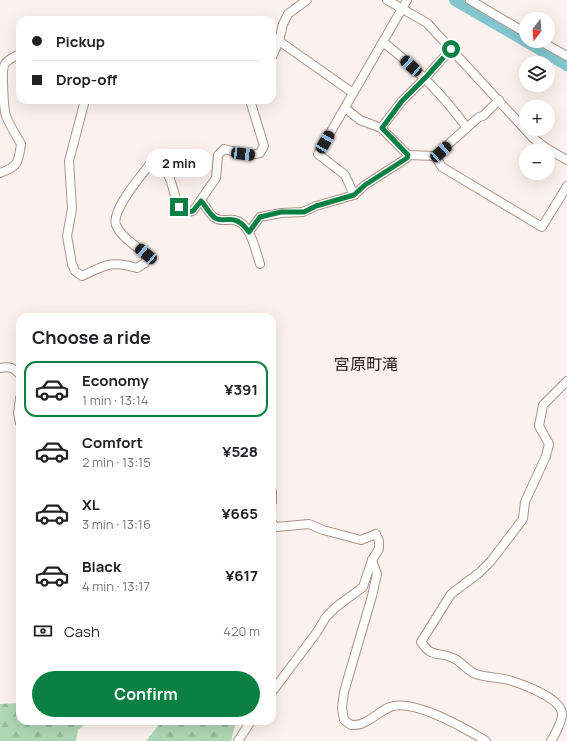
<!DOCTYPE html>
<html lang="en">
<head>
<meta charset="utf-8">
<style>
  :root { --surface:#fff; --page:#f6f6f6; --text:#202124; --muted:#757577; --line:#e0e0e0; --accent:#0b8043 }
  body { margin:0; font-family:Manrope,"Noto Sans JP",sans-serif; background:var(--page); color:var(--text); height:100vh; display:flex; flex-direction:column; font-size:15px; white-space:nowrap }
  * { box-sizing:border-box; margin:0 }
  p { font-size:13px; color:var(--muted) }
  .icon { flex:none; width:22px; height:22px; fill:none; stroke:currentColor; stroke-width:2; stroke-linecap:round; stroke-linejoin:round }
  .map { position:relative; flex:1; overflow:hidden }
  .panel { position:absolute; left:16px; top:313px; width:260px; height:412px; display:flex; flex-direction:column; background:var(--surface); border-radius:12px; box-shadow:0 4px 16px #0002 }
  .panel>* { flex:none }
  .guide { position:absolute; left:16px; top:16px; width:260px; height:88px; border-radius:12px; box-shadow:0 4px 16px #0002; display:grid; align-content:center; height:88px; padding:0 16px; background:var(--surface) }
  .needle { width:26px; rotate:197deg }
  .controls { position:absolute; left:519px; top:12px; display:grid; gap:8px }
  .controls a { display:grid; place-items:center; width:36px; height:36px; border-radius:50%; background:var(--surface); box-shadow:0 4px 16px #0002; font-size:20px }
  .end { position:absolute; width:18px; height:18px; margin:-9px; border:5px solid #0b8043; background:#fff; box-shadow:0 0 0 2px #fff }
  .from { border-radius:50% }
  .bubble { position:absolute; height:28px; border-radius:14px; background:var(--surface); box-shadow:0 4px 16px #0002; font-size:13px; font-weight:700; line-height:28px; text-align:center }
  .car { position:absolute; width:12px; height:24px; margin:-12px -6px; border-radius:5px; box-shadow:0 0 3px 1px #0007; background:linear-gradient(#222 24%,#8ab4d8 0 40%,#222 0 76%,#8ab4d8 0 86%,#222 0) }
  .guide b { display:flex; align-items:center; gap:14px; height:38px; font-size:15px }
  .guide b+b { border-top:1px solid var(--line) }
  .guide i { width:10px; height:10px; background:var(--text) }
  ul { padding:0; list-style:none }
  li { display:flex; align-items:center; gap:12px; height:56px; margin:0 8px 6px; padding:0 8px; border:2px solid transparent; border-radius:12px }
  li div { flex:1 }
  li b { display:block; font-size:15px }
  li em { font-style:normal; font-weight:700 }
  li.current { border-color:var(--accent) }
  li>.icon { width:36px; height:36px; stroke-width:1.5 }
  h2 { padding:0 16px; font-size:18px; line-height:48px }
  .pay { display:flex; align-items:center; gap:10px; height:44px; padding:0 16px; font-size:15px }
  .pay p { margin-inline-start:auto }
  .action { display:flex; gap:8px; margin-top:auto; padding:8px 16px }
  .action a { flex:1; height:46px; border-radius:24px; background:var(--accent); color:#fff; font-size:16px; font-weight:700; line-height:46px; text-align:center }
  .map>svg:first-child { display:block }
  .forest { fill:url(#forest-firs) }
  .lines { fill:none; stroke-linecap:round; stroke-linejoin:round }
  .river { stroke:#83c5cf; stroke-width:12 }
  .minor-casing { stroke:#ab9488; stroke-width:10 }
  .minor { stroke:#fff; stroke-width:8 }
  .route { stroke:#0b8043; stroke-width:5 }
  .labels { text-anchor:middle; stroke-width:3; stroke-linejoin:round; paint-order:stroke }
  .quarter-label { font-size:16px; fill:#29201c; stroke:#fcf2ed }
</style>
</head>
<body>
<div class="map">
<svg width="567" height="741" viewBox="0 0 567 741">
  <defs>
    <pattern id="forest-firs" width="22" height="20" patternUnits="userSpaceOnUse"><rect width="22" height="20" fill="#aed8b4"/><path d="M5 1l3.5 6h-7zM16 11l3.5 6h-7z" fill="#96b99a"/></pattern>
  </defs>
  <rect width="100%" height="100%" fill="#fcf2ed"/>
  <g class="forest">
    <polygon points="20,703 20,721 93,721 88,722 78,730 76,741 0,741 0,704"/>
    <polygon points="162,721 236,721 231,741 146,741"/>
  </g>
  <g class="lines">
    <g class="river">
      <polyline points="455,0 526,41"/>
      <polyline points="526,41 567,65"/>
    </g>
    <defs>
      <g id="minor">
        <polyline points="387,0 427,23 533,138 546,148 567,160"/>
        <polyline points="470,0 526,33"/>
        <polyline points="279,41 353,93"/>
        <polyline points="540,41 567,56"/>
        <path d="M383 42C415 67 444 96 467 128"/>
        <polyline points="272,57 279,41 283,24 288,14 307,0"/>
        <path d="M85 100 69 161 72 209 67 236 72 264 75 271 82 276C105 265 112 260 137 268L145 263 147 257 146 254C136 246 121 237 116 225 111 210 141 176 150 164L153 162C173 167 171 191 179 206 180 208 184 210 186 212L193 211 216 178 218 155 224 149C237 152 248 157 260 153L264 146 250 100"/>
        <polyline points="345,108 360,120 381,128 402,101 427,76 451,49"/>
        <polyline points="381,128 408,155 435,156 479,117 483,116 499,100"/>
        <polyline points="435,156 442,167 542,227 567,186"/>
        <path d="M0 173C19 166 18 163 21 144 16 135 10 126 6 116 4 110 1 69 5 64 8 59 14 57 20 54"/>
        <polyline points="354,195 345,175 318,154 407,0"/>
        <path d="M201 201C206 206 209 214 215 218 221 222 227 219 234 220 251 223 255 250 260 264"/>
        <polyline points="249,232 260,217 281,213 303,212 316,206 354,195 365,185 407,158 408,155"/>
        <path d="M0 368C9 366 13 367 20 375"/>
        <polyline points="20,398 18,413 20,423"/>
        <polyline points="272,491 272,502"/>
        <polyline points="272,523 276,527 309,524 323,530 361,540 376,534 379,541 379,549 372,560 363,587 336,607 326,617 317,632 272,692"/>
        <path d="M372 560 377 574 372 596 344 692 342 708 344 720 351 725C355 725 360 725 363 723 373 719 380 711 390 707 414 698 466 729 486 741"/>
        <polyline points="238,741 251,721"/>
        <path d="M551 741C555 735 563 719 562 713 560 698 524 685 512 681 500 677 487 678 476 674 467 671 461 661 453 658 438 651 433 659 421 642L451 594 479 573 491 561 523 519 525 502 546 456 549 444 539 426 543 405 567 381"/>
      </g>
    </defs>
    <use href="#minor" class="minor-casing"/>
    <use href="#minor" class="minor"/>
  </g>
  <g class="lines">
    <path class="route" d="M179 207 186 212 193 211 201 201C206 206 209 214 215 218 221 222 228 218 234 220 241 221 245 227 249 232L260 217 281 212H304L316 206 354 195 365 185 407 158 408 155 382 128 402 101 427 76 451 49"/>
  </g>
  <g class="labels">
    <g class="quarter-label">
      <text x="366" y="370">宮原町滝</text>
    </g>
  </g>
</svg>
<div class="controls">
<a><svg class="needle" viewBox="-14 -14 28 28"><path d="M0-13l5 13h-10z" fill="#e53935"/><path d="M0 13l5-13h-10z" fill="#757577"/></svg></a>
<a><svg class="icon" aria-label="layers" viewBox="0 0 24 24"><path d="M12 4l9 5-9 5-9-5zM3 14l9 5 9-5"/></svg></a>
<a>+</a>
<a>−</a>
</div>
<i class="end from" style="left:451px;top:49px"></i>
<i class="end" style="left:179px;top:207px"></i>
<div class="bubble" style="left:146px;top:149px;width:66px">2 min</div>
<i class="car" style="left:411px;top:66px;rotate:312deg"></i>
<i class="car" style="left:325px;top:142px;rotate:30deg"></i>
<i class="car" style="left:441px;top:152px;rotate:48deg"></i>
<i class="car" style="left:243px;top:154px;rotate:97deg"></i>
<i class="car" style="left:146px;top:254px;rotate:310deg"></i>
<div class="guide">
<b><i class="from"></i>Pickup</b>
<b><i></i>Drop-off</b>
</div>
<section class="panel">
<h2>Choose a ride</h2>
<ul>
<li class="current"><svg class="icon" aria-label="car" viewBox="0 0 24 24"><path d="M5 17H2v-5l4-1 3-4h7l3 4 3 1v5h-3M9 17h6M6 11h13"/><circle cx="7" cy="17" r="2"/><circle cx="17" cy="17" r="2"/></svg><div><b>Economy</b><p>1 min · 13:14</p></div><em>¥391</em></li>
<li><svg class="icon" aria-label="car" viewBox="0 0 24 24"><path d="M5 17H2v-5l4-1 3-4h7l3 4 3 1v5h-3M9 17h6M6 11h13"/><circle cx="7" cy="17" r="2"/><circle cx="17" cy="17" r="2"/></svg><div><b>Comfort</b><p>2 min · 13:15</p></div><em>¥528</em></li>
<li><svg class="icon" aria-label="car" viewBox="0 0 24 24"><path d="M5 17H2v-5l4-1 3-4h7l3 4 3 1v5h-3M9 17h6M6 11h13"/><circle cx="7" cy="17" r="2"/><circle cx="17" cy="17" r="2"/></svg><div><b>XL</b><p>3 min · 13:16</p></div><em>¥665</em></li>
<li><svg class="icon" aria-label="car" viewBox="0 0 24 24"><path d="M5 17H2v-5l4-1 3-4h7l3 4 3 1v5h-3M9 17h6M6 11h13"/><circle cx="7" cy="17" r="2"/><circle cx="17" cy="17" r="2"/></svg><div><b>Black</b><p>4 min · 13:17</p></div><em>¥617</em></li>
</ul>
<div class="pay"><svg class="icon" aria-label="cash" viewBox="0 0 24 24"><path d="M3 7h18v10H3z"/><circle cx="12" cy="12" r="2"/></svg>Cash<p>420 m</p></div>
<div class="action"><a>Confirm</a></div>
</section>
</div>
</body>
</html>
